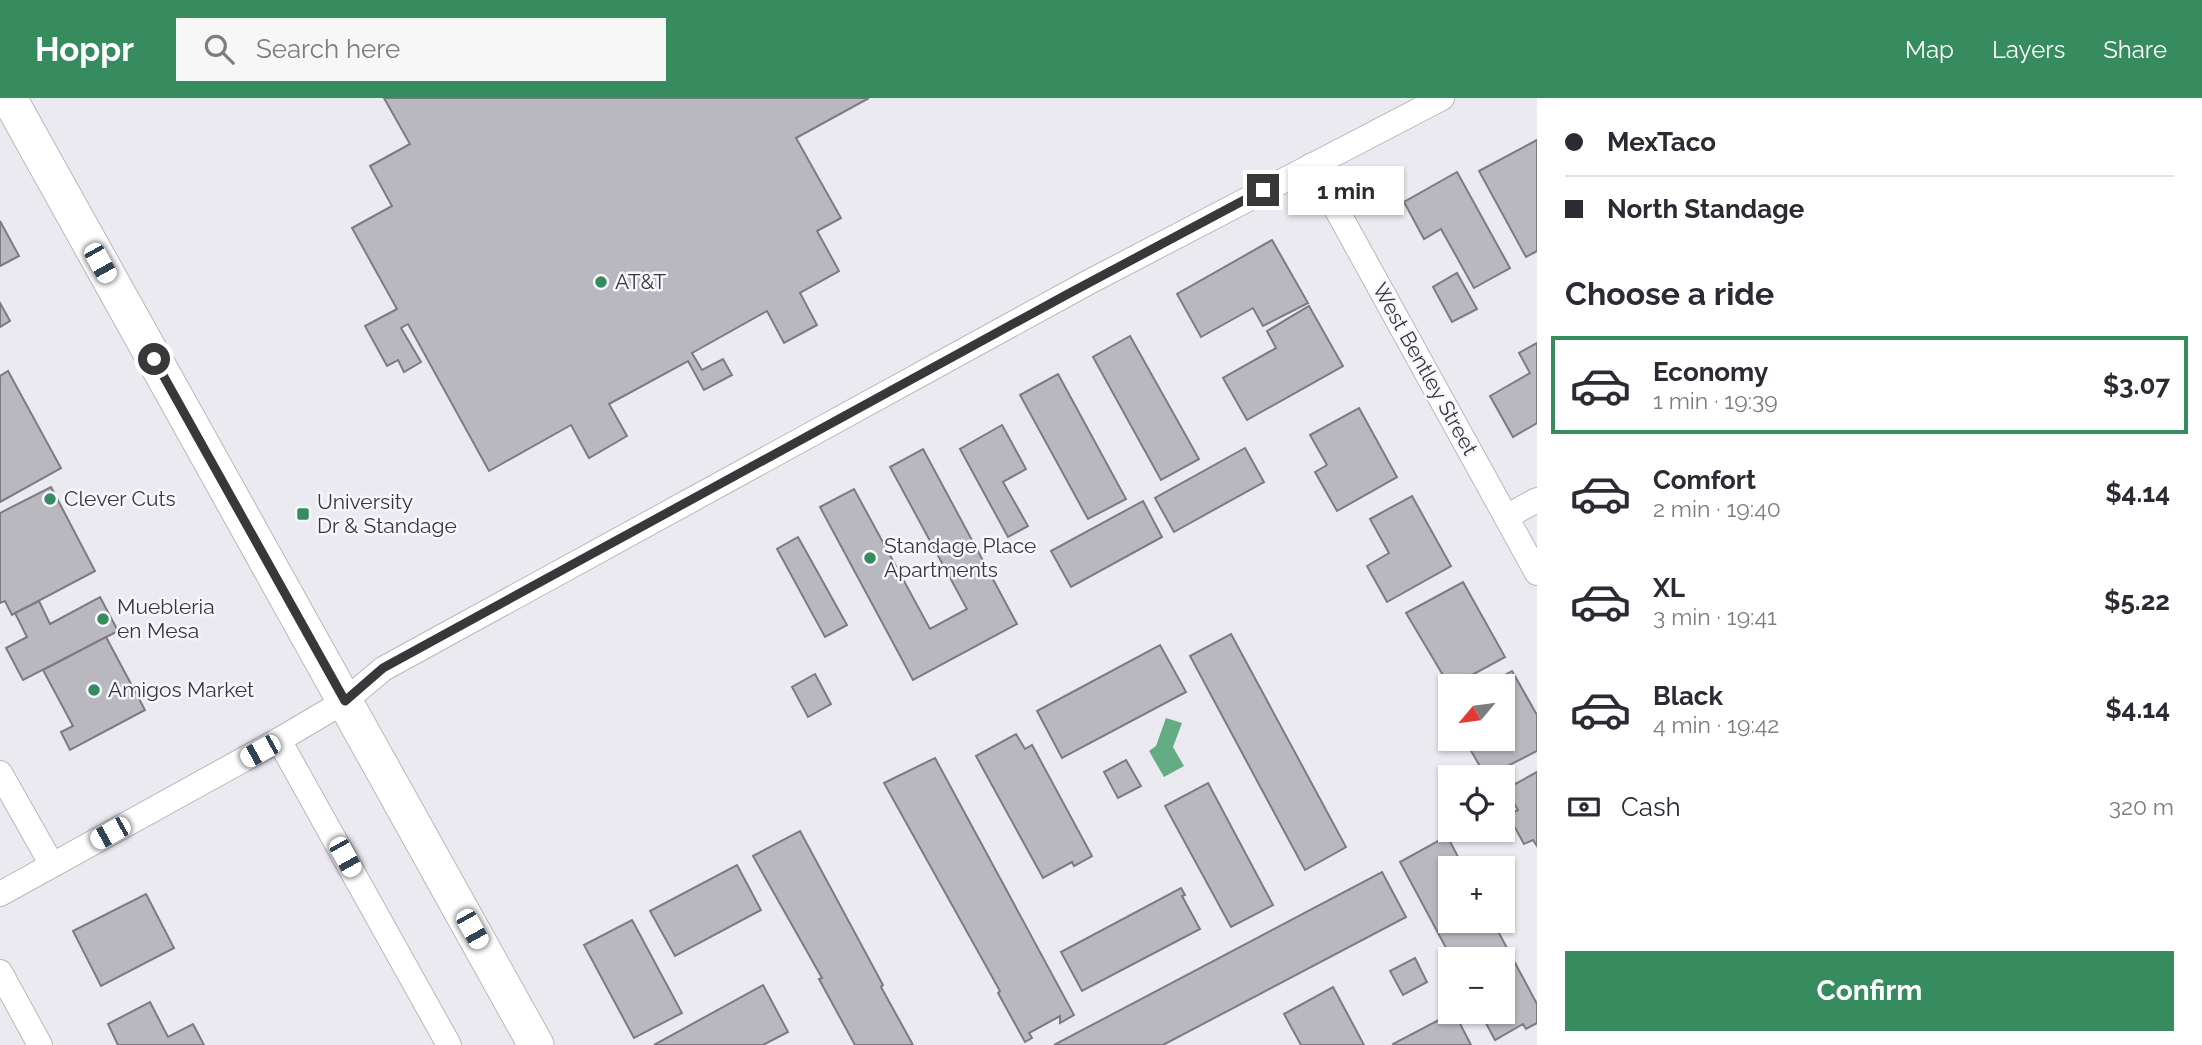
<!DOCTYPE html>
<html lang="en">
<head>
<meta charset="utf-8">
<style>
  :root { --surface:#fff; --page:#f7f7f7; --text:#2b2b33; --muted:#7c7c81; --line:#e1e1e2; --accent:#368c5f }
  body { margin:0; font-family:Raleway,sans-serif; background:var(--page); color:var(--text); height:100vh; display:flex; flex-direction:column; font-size:26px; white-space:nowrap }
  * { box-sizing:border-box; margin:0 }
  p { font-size:23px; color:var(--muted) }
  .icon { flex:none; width:38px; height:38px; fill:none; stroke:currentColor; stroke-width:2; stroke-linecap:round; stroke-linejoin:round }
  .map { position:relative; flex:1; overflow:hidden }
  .drawer { display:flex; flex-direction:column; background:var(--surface); width:665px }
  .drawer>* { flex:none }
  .hud { display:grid; align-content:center; height:154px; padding:0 28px; background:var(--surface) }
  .needle { width:46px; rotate:241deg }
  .fabs { position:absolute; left:1438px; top:576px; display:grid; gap:14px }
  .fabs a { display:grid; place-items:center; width:77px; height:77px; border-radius:0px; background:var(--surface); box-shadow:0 2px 5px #0004; font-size:35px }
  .end { position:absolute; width:32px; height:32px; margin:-16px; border:9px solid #38373a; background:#fff; box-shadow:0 0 0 4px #fff }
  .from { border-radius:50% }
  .bubble { position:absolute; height:49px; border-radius:0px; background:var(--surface); box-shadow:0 2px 5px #0004; font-size:23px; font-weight:700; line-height:49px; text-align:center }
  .car { position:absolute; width:21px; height:42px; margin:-21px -10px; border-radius:9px; box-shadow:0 0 5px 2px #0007; background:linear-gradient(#fff 24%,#345 0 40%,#fff 0 76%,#345 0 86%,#fff 0) }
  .hud b { display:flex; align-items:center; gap:24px; height:66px; font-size:26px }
  .hud b+b { border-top:2px solid var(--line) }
  .hud i { width:18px; height:18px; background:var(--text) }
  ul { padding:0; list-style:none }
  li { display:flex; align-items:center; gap:21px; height:98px; margin:0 14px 10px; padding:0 14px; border:4px solid transparent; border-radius:0px }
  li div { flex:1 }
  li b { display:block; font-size:26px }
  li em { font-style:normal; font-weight:700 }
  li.on { border-color:var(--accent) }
  li>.icon { width:63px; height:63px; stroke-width:1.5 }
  h2 { padding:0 28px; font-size:32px; line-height:84px }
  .pay { display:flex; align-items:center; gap:18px; height:77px; padding:0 28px; font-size:26px }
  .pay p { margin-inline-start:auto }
  .button { display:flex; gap:14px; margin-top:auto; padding:14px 28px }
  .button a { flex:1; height:80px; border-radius:0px; background:var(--accent); color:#fff; font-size:28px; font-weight:700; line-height:80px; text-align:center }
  header { display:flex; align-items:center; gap:42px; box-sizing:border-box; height:98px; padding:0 35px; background:var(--accent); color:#fff }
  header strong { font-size:33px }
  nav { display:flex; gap:38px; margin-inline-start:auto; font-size:24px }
  .search { width:490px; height:63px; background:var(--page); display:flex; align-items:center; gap:18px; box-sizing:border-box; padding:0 24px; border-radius:0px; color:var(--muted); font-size:26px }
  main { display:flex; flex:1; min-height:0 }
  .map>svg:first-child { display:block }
  .water { fill:#64ac83 }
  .building { fill:#bab8bf; stroke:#7d7b82; stroke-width:2 }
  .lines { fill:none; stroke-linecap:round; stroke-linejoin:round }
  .minor-casing { stroke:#b9b7be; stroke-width:26 }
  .secondary-casing { stroke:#b9b7be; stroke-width:37 }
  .minor { stroke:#fff; stroke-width:24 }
  .secondary { stroke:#fff; stroke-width:35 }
  .route { stroke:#38373a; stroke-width:9 }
  .poi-dot { fill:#368c5f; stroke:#f9f7fe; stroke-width:2.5 }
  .labels { text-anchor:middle; stroke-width:5; stroke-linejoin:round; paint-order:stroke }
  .poi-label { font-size:21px; fill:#38373a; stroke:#f9f7fe; text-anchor:start }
  .street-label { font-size:21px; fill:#38373a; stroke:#f9f7fe }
</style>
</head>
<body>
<header>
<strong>Hoppr</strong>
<div class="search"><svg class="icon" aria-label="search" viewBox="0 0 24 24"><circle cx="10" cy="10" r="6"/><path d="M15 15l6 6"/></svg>Search here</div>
<nav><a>Map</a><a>Layers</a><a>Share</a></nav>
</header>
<main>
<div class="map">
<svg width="1537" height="947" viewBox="0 0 1537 947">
  <rect width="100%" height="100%" fill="#ebeaf1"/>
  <polygon class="water" points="1166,620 1182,625 1173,649 1184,668 1164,679 1149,653 1156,648"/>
  <g class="building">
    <polygon points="384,0 869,0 796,40 841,120 817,133 839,173 800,195 817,227 784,245 767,213 692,255 702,272 723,261 732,277 704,292 688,263 609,306 627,338 589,360 571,327 489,373 408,226 401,230 421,264 404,274 398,262 387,268 365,228 397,211 352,130 392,108 370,68 410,46"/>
    <polygon points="1537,42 1537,153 1526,159 1479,73"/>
    <polygon points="1457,74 1510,170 1474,190 1441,131 1424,141 1404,104"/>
    <polygon points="0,123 19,158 0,168"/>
    <polygon points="1272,142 1308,205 1263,228 1253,210 1201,239 1177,196"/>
    <polygon points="1457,175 1477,211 1452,224 1433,189"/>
    <polygon points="0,205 10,223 0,229"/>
    <polygon points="1309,208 1343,268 1247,322 1223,280 1276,250 1267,233"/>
    <polygon points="1130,238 1199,361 1161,382 1093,259"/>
    <polygon points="1537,245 1537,325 1513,339 1490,298 1530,275 1519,255"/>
    <polygon points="8,273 61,370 0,404 0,278"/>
    <polygon points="1058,276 1126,401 1088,421 1020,297"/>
    <polygon points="1359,310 1397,379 1337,413 1315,374 1327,367 1310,337"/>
    <polygon points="1002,327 1026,371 1003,384 1028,428 1008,439 960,351"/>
    <polygon points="1245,350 1264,384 1174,434 1155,400"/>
    <polygon points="923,351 1017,526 913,582 820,409 854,391 930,531 967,511 890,369"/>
    <polygon points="51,389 95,473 12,517 5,503 0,505 0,415"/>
    <polygon points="1412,398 1451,468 1387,504 1367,468 1389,455 1370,421"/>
    <polygon points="1143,403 1162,439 1071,489 1051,453"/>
    <polygon points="798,439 847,527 825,539 777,451"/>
    <polygon points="1463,484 1505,559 1450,589 1406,515"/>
    <polygon points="100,499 118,533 23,582 6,550 27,539 15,515 39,503 50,526"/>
    <polygon points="1231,536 1346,749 1305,772 1190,558"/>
    <polygon points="106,539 145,612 70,652 61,634 73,628 43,572"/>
    <polygon points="1160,547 1186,594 1062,660 1037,613"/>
    <polygon points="1512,573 1537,617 1537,653 1486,679 1470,651 1489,640 1503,640 1503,588 1485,588"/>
    <polygon points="815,576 831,606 808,619 792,589"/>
    <polygon points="1016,636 1025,651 1032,647 1092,758 1074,768 1072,764 1043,780 976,658"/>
    <polygon points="935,660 1074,917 1060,925 1060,918 1029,935 1032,940 1025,944 998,895 1000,893 884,685"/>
    <polygon points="1126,662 1141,688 1118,700 1104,674"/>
    <polygon points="1537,674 1537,748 1533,742 1524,746 1508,717 1518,712 1506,691"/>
    <polygon points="1208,685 1273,807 1231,829 1165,708"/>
    <polygon points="800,733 883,887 881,889 913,947 855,947 819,881 822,880 753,758"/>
    <polygon points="1447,738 1464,770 1451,770 1451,822 1492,822 1537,906 1537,925 1526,931 1523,926 1495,942 1480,914 1503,914 1503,861 1452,861 1400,764"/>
    <polygon points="737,767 761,812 675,858 650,813"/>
    <polygon points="1382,774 1406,819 1163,947 1054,947"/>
    <polygon points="1181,790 1185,797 1182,798 1200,831 1082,893 1061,854"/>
    <polygon points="146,796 174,850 101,888 73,833"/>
    <polygon points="632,822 682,915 634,940 584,847"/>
    <polygon points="1415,860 1427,884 1403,897 1390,873"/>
    <polygon points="763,887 788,934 763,947 654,947"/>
    <polygon points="1333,889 1364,947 1301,947 1284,916"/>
    <polygon points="150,904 168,939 193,926 204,947 118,947 108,926"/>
    <polygon points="1454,914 1471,947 1394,947 1393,946"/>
  </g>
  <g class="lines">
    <defs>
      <g id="minor">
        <polyline points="1312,67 1537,475"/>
        <polyline points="1506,419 1537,402"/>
        <polyline points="279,642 449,947"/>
        <polyline points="0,675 52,767"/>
        <polyline points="0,796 279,642 345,603 383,571 1089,184 1442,0"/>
        <polyline points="0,874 40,947"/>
      </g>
      <polyline id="secondary" points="9,0 536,947"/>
    </defs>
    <use href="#minor" class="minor-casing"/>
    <use href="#secondary" class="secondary-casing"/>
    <use href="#minor" class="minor"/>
    <use href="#secondary" class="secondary"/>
  </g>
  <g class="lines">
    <polyline class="route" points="154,261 345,603 383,570 1066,197 1263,92"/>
  </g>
  <g class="poi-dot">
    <circle cx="601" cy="184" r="7"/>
    <circle cx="50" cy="401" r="7"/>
    <rect x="296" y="409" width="14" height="14" rx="3.5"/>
    <circle cx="870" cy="460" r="7"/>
    <circle cx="103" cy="521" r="7"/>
    <circle cx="94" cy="592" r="7"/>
  </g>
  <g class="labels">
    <g class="poi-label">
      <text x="615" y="191">AT&amp;T</text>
      <text x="64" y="408">Clever Cuts</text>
      <text x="317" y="411">University<tspan x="317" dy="24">Dr &amp; Standage</tspan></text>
      <text x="884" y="455">Standage Place<tspan x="884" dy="24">Apartments</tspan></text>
      <text x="117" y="516">Muebleria<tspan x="117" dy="24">en Mesa</tspan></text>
      <text x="108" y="599">Amigos Market</text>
    </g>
    <g class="street-label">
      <text transform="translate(1425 271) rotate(61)" y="7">West Bentley Street</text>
    </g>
  </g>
</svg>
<div class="fabs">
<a><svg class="needle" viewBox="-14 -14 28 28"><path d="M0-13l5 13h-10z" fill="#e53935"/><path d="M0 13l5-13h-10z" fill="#7c7c81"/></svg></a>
<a><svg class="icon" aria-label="locate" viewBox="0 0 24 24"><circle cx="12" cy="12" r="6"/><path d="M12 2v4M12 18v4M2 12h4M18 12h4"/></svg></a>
<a>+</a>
<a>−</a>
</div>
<i class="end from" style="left:154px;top:261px"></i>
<i class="end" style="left:1263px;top:92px"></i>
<div class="bubble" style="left:1288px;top:68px;width:116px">1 min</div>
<i class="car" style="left:100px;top:165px;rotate:151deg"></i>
<i class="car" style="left:260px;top:653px;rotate:241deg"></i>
<i class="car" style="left:110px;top:735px;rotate:241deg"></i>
<i class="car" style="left:345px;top:759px;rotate:151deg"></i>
<i class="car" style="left:472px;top:831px;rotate:151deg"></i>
</div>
<section class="drawer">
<div class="hud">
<b><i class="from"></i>MexTaco</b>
<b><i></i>North Standage</b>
</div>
<h2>Choose a ride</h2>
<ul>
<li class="on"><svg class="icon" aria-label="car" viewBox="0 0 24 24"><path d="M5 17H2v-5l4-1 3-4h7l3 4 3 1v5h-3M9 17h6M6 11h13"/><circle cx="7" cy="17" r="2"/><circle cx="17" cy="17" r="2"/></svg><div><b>Economy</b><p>1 min · 19:39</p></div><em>$3.07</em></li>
<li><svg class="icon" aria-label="car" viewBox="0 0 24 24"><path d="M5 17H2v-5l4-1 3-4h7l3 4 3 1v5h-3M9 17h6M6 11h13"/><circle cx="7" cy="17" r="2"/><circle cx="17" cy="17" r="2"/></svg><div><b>Comfort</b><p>2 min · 19:40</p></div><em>$4.14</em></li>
<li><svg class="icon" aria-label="car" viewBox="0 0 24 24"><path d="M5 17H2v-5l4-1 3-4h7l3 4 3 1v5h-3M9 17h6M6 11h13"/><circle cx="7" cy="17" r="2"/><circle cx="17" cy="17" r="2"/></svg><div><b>XL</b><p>3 min · 19:41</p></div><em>$5.22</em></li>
<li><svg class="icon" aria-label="car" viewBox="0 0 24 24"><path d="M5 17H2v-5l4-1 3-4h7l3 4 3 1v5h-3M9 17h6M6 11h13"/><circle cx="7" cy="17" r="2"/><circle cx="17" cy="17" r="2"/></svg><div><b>Black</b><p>4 min · 19:42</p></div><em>$4.14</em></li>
</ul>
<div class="pay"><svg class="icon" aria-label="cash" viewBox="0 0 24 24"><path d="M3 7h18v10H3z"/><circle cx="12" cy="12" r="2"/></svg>Cash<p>320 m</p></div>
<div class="button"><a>Confirm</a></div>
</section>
</main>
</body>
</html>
